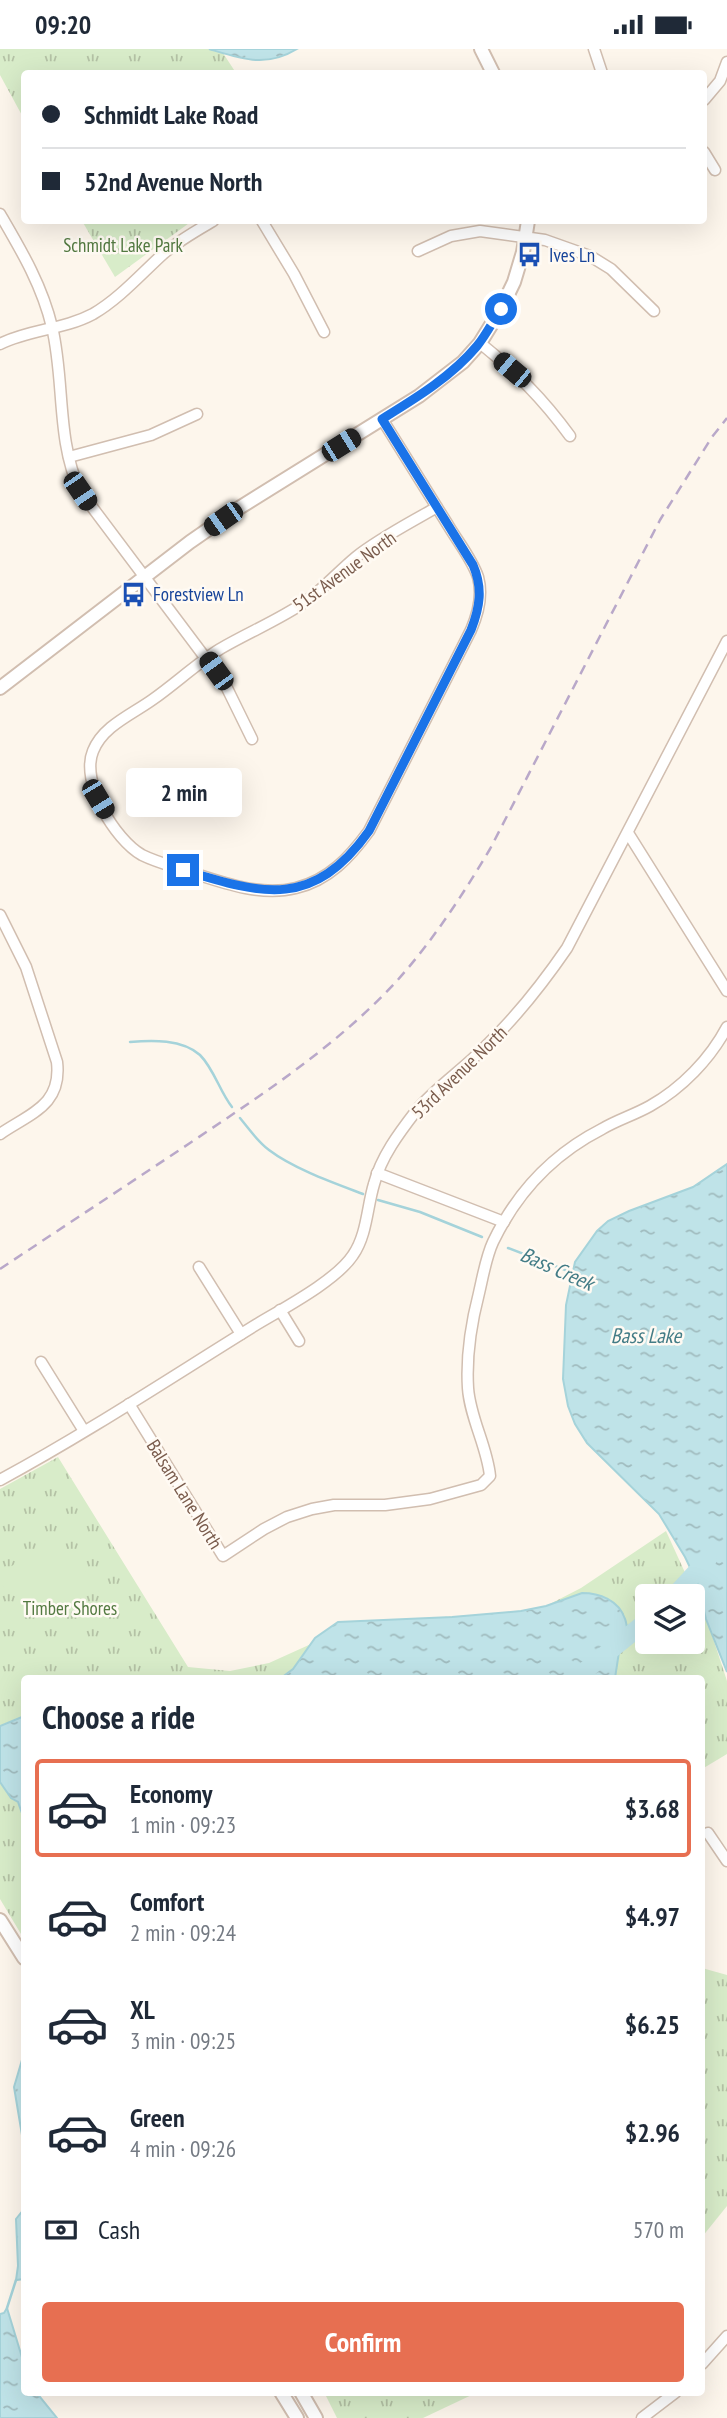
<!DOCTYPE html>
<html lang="en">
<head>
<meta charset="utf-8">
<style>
  :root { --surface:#fff; --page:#f2f2f3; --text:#1f2937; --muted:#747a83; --line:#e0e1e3; --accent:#e76f51 }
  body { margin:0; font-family:"PT Sans Narrow",sans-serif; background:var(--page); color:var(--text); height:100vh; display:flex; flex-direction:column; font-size:26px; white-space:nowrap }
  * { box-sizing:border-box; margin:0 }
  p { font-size:23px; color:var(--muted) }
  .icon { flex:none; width:38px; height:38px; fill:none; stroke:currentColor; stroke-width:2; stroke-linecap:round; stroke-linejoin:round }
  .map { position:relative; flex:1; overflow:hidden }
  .drawer { position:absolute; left:21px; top:1626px; width:684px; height:721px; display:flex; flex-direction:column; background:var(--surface); border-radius:7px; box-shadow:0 7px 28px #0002 }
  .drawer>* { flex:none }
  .top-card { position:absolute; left:21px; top:21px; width:686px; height:154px; border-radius:7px; box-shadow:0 7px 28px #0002; display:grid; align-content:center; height:154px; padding:0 21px; background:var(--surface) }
  .buttons { position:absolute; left:635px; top:1535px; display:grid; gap:14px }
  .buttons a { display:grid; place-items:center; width:70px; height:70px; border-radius:7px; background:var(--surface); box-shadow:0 7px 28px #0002; font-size:35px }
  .end { position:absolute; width:32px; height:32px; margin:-16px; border:9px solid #1a73e8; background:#fff; box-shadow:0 0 0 4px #fff }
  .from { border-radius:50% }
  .bubble { position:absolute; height:49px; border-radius:7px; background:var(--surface); box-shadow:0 7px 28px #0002; font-size:23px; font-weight:800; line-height:49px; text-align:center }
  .car { position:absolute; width:21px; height:42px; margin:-21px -10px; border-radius:9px; box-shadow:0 0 5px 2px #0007; background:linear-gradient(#222 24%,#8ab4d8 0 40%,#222 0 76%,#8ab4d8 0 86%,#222 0) }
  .top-card b { display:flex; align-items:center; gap:24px; height:66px; font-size:26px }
  .top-card b+b { border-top:2px solid var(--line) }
  .top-card i { width:18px; height:18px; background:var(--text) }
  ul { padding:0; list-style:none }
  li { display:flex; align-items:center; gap:21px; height:98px; margin:0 14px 10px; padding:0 7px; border:4px solid transparent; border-radius:7px }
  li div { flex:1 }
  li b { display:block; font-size:26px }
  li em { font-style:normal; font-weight:800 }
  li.active { border-color:var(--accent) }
  li>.icon { width:63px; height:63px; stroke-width:1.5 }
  h2 { padding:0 21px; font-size:32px; line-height:84px }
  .pay { display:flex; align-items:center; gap:18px; height:77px; padding:0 21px; font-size:26px }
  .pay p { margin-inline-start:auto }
  .button { display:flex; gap:14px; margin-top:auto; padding:14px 21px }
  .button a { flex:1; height:80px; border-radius:7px; background:var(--accent); color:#fff; font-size:28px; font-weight:800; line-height:80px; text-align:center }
  .status { display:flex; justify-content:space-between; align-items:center; height:49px; padding:0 35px; background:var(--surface); direction:ltr }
  .status svg { height:19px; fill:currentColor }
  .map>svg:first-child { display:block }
  .park { fill:url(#park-tufts); fill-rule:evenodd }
  .garden { fill:#d8ecc9 }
  .water { fill:url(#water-ripples); stroke:#a5d3da; stroke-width:2 }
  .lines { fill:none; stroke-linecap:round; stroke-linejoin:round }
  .stream { stroke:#a5d3da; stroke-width:2.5 }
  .river { stroke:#bfe3e8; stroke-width:18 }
  .minor-casing { stroke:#d1beb0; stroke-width:13 }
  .tertiary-casing { stroke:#d1beb0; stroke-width:16 }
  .minor { stroke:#fff; stroke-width:10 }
  .tertiary { stroke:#fff; stroke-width:12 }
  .rail { stroke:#b9a8c9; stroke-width:2.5; stroke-dasharray:10 7; stroke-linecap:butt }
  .route { stroke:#1a73e8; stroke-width:9 }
  .labels { text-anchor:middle; stroke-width:5; stroke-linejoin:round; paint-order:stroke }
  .park-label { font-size:19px; fill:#537a41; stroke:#fffaf3 }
  .transit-label { font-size:19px; fill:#164399; stroke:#fffaf3; text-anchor:start }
  .street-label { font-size:19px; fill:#7a5c4d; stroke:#fffaf3 }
  .water-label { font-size:21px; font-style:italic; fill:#437c86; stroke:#fffaf3 }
</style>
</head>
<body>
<div class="status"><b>09:20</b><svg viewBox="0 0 49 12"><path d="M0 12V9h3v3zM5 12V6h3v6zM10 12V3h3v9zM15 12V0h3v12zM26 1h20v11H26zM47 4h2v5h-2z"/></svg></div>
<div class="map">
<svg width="727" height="2369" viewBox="0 0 727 2369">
  <defs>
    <pattern id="park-tufts" width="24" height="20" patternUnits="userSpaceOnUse" patternTransform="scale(1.75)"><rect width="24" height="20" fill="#d8ecc9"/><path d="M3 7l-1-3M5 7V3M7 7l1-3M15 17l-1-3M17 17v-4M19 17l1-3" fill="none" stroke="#b4c2a5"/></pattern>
    <pattern id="water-ripples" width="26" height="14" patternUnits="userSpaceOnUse" patternTransform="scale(1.75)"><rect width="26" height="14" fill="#bfe3e8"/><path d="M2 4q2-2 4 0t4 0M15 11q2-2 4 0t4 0" fill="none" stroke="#a0bbbe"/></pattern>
  </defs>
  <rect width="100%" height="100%" fill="#fdf6ec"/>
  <g class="park">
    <polygon points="0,0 209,0 223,4 236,24 24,24 24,70 0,26"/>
    <polygon points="82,172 192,172 115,228"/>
    <path d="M58 1408 188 1618 230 1622 269 1614 311 1595 335 1575 507 1564 546 1557 581 1539 666 1482 708 1574 727 1632V1705L702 1720V1629H24V1890L0 1850V1440ZM648 1547H693V1592H648Z"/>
    <polygon points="702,1919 727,1926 727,2157 702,2188"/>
    <polygon points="324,2343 478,2343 423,2369 337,2369"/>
  </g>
  <path class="garden" d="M54 1485 101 1541C85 1547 64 1557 46 1557 30 1557 13 1544 0 1535V1526Z"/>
  <g class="water">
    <path d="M209 0H297C266 19 242 10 209 0Z"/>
    <polygon points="727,1115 727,1623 706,1570 697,1533 685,1508 659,1465 587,1394 575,1375 568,1357 563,1330 566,1256 575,1213 597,1182 608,1172 629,1162 693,1138"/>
    <path d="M582 1544C599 1544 619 1551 625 1570 628 1577 627 1587 628 1594L619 1603 615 1629H281L293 1620 315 1589 338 1573 452 1568 521 1562 546 1557Z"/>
    <polygon points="22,1668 24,1670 24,1770 18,1753 11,1749 0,1733 0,1677"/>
    <polygon points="22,2011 24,2013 24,2098 14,2038"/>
    <polygon points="24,2160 24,2230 16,2231 18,2217 16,2170"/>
    <polygon points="7,2259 24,2315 24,2343 36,2343 57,2369 0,2369 0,2265 4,2264"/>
  </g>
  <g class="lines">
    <g class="stream">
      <path d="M130 993C152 991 182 990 200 1006 214 1020 220 1043 232 1058"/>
      <path d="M240 1069C249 1080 257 1092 269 1101 294 1120 334 1134 363 1145"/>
      <polyline points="378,1151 420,1163 482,1188"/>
      <polyline points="508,1199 573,1224"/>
      <polyline points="7,2259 16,2231"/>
    </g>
    <g class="river">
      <polyline points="674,1547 708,1510"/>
      <polyline points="576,1629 648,1571"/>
    </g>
    <defs>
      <g id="minor">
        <polyline points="594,0 602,24"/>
        <polyline points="704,51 720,32 727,13"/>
        <polyline points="704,103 715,121"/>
        <path d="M0 165C21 201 42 236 52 278 65 332 56 390 80 442L225 635 252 690"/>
        <polyline points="262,172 294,225 324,283"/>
        <polyline points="418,202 451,187 480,182 545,191 590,207 611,220 654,262"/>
        <path d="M480 294C516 323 543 350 570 387"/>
        <path d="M0 295C30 280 63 281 93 265 119 250 141 225 163 205 178 192 196 182 213 172"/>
        <path d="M382 370C404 405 426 441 448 476 458 493 472 510 478 528 483 546 478 565 471 581L369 782C350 808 329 831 296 839 260 848 221 833 187 822 172 817 156 813 142 806 115 791 80 733 93 702 103 677 131 666 152 651 175 635 196 615 220 600 249 583 281 570 308 551 325 538 339 522 356 508 380 489 410 474 437 458"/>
        <polyline points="69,408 151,386 197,365"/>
        <polyline points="628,784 727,942"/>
        <path d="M0 866 26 918 57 1013C62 1056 31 1064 0 1085"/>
        <polyline points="377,1124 504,1173"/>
        <polyline points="199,1218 241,1285"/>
        <polyline points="280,1261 299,1292"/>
        <polyline points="41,1313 84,1382"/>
        <path d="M129 1355 223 1507 264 1480 287 1468 312 1460 334 1456H385L430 1450 481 1436 490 1427C487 1397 470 1369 468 1339 466 1307 471 1275 479 1244 483 1227 486 1208 493 1193 517 1143 553 1105 602 1080 617 1071 634 1066 650 1057 682 1039 710 1010 727 978"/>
        <path d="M0 1431C87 1384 170 1329 254 1277 282 1260 336 1232 353 1206 367 1186 367 1158 374 1135 381 1108 399 1084 416 1062 436 1038 464 1020 486 997 517 967 543 934 567 899L727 592"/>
        <polyline points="708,1784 727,1812"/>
        <polyline points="702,2315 727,2287"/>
        <polyline points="642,2369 676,2343"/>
      </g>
      <g id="tertiary">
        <polyline points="481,0 493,24"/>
        <polyline points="0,639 190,493 239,459 419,347 463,313 480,294 501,260 514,233 523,203 528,172"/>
        <polyline points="0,1871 24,1909"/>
        <polyline points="281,2343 297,2369"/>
        <polyline points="301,2343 316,2369"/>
      </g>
    </defs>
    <use href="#minor" class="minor-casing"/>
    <use href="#tertiary" class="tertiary-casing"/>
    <use href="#minor" class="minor"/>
    <use href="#tertiary" class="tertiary"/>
    <path class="rail" d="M0 1220C63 1178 127 1136 190 1094 263 1045 335 998 395 934 432 893 462 847 490 800L660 471 712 388 727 369"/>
  </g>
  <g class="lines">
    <path class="route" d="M183 821C264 846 313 860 369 782L471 581C480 558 483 539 473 516L382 370C416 349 451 328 477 297 486 286 493 272 501 260"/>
  </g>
  <defs>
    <symbol id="bus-bare" viewBox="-9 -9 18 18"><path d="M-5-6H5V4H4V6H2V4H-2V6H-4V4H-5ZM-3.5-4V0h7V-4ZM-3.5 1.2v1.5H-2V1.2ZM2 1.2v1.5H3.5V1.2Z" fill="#1a4fb4" stroke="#fffaf3" stroke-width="2.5" paint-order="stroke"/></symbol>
  </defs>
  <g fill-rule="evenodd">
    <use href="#bus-bare" x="512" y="188" width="35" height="35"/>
    <use href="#bus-bare" x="116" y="528" width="35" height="35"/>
  </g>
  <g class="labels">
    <g class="park-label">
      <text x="123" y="203">Schmidt Lake Park</text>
      <text x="70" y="1566">Timber Shores</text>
    </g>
    <g class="transit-label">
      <text x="549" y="213">Ives Ln</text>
      <text x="153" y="552">Forestview Ln</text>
    </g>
    <g class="street-label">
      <text transform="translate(344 522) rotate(-36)" y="7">51st Avenue North</text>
      <text transform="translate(459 1023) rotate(-44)" y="7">53rd Avenue North</text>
      <text transform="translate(185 1445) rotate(58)" y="7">Balsam Lane North</text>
    </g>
    <g class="water-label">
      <text transform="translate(557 1220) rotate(24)" y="7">Bass Creek</text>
      <text x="646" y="1294">Bass Lake</text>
    </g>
  </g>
</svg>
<div class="buttons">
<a><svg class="icon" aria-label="layers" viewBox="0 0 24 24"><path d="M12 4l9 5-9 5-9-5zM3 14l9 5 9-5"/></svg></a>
</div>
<i class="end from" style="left:501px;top:260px"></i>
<i class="end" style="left:183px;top:821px"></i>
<div class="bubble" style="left:126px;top:719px;width:116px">2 min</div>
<i class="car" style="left:512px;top:321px;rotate:310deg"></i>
<i class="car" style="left:341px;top:396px;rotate:58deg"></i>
<i class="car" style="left:80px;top:442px;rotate:146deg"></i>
<i class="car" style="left:223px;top:470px;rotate:235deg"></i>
<i class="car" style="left:216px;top:622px;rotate:324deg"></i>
<i class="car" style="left:98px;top:750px;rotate:149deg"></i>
<div class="top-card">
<b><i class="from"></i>Schmidt Lake Road</b>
<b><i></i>52nd Avenue North</b>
</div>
<section class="drawer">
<h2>Choose a ride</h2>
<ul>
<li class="active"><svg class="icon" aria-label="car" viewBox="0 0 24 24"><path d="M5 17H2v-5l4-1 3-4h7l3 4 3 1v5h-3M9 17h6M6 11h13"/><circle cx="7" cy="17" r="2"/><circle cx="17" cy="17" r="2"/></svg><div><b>Economy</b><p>1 min · 09:23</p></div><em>$3.68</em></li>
<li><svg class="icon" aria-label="car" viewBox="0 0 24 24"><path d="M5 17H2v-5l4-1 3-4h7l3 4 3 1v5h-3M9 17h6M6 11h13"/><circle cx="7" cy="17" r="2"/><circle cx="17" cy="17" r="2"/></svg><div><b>Comfort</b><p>2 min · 09:24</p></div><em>$4.97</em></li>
<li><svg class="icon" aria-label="car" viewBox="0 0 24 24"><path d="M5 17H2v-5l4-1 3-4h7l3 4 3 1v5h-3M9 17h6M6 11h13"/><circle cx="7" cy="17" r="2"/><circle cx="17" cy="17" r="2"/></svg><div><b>XL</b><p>3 min · 09:25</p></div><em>$6.25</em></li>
<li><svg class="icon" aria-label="car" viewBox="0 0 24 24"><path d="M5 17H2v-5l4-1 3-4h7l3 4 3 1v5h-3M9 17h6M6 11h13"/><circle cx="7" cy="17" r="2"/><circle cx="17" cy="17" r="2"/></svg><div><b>Green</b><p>4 min · 09:26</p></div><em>$2.96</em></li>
</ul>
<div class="pay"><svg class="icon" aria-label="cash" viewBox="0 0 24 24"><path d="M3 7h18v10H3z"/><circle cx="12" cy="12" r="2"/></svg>Cash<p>570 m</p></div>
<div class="button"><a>Confirm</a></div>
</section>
</div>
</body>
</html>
